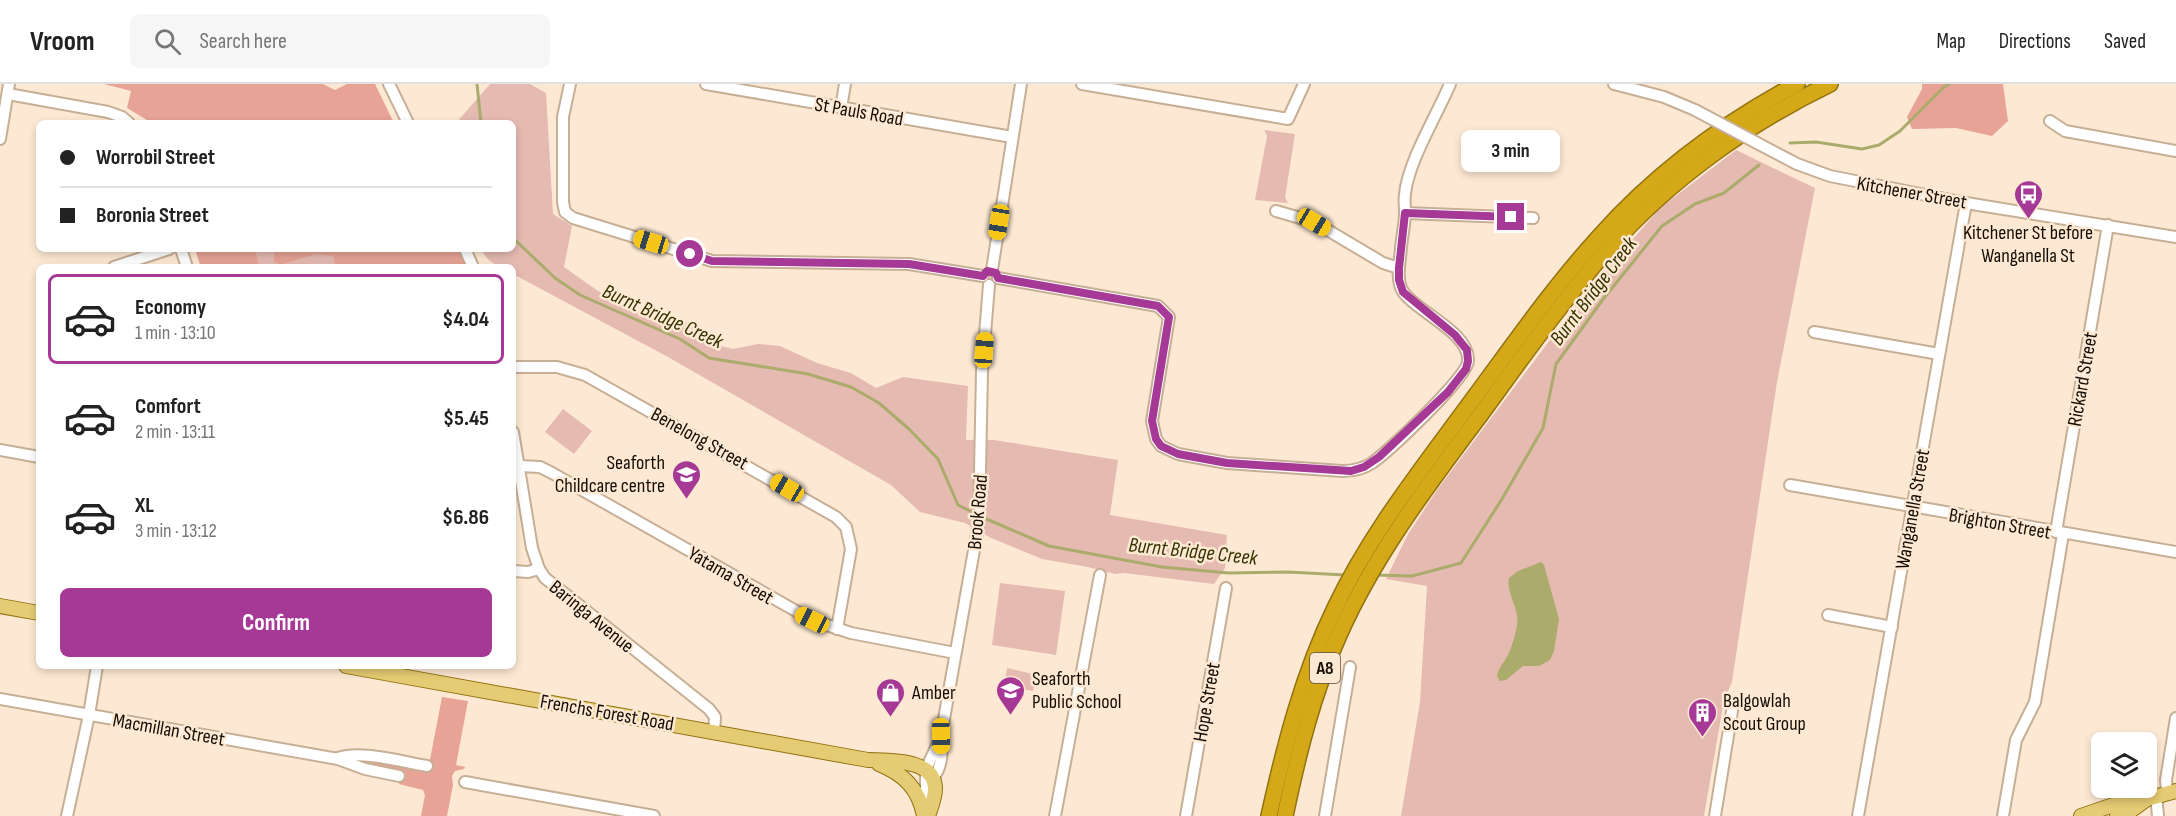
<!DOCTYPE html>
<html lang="en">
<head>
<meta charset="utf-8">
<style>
  :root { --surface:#fff; --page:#f6f6f6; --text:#222; --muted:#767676; --line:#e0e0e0; --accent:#a63896 }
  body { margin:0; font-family:"Sofia Sans Condensed",sans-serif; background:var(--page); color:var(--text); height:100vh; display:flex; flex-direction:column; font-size:22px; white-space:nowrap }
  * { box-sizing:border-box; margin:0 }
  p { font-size:20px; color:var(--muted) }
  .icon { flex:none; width:33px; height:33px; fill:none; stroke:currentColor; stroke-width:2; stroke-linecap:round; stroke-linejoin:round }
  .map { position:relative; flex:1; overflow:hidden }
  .side { position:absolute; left:36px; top:180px; width:480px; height:405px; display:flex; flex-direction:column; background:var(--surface); border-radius:9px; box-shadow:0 3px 9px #0003 }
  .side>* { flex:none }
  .banner { position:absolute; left:36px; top:36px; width:480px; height:132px; border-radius:9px; box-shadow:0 3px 9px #0003; display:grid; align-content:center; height:132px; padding:0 24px; background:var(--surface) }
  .fabs { position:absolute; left:2091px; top:648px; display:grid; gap:12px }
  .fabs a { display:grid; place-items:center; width:66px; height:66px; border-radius:9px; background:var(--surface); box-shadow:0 3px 9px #0003; font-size:30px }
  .end { position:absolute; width:27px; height:27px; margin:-14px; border:8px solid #a63896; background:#fff; box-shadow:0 0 0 3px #fff }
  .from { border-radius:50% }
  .bubble { position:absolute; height:42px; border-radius:9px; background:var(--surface); box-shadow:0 3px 9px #0003; font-size:20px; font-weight:700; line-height:42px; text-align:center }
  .car { position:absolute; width:18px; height:36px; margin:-18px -9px; border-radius:8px; box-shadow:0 0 4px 2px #0007; background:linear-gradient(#f5c518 24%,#345 0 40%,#f5c518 0 76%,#345 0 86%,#f5c518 0) }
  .banner b { display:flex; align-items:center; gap:21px; height:57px; font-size:22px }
  .banner b+b { border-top:2px solid var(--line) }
  .banner i { width:15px; height:15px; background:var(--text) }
  ul { padding:10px 0 0; list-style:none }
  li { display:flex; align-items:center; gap:18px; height:90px; margin:0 12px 9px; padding:0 12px; border:3px solid transparent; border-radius:9px }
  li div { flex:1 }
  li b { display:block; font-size:22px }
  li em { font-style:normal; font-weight:700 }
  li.active { border-color:var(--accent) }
  li>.icon { width:54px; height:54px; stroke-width:1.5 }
  .action { display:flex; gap:12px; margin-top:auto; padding:12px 24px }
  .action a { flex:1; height:69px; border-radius:9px; background:var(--accent); color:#fff; font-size:24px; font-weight:700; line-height:69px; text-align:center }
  header { display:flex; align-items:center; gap:36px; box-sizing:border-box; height:84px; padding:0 30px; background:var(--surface); border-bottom:2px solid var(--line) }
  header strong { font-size:28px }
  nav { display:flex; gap:33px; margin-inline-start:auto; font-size:21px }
  .search { width:420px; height:54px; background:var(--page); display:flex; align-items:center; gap:15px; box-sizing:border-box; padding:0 21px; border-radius:9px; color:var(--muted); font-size:22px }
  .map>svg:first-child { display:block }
  .green { fill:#e5bab1 }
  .forest { fill:#e7a395 }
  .water { fill:#abab6c }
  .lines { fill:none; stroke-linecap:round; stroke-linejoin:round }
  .stream { stroke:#abab6c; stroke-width:3 }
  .minor-casing { stroke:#c7af95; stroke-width:14 }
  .major-casing { stroke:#917210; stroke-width:16 }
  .highway-casing { stroke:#917210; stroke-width:18 }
  .minor { stroke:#fff; stroke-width:10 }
  .major { stroke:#e5cb73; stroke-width:14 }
  .highway { stroke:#d4a816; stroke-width:15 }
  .minor-bridge-casing { stroke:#c7af95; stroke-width:14; stroke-linecap:butt }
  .minor-bridge { stroke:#fff; stroke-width:10 }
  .route { stroke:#a63896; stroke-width:8 }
  .labels { text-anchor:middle; stroke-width:5; stroke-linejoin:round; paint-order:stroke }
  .shield { fill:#fde9d3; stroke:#5b4f42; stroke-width:1.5 }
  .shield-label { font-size:18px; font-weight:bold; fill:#150d04 }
  .street-label { font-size:20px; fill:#150d04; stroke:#fde9d3 }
  .poi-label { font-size:20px; fill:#150d04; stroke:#fde9d3; text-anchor:start }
  .water-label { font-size:21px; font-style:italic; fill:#343300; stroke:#fde9d3 }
</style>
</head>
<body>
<header>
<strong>Vroom</strong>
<div class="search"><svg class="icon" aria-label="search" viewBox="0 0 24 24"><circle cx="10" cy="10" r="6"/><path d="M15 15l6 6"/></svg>Search here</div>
<nav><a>Map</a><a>Directions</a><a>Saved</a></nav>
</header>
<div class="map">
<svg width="2176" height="732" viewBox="0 0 2176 732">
  <rect width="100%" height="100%" fill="#fde9d3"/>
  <g class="green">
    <path d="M490 0H530L546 9 553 130 572 142 564 183 598 207 638 228 689 239 701 257 733 265 758 260 780 262 817 279 851 289 876 304 903 293 968 302 966 356H994L1118 376 1110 431 1227 451 1225 484 1214 500 1124 489 1115 490 1088 483 1042 475 991 454 965 439 920 428 891 401 668 273 513 190V183C497 183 489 180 481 165H513V39H456Z"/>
    <polygon points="1264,46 1295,50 1285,114 1288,119 1255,116 1267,52"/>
    <polygon points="1736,66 1815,104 1777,298 1732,598 1724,616 1704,732 1401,732 1420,618 1427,502 1386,495 1407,452 1437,406 1583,212 1660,124"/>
    <polygon points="195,165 458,165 467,183 201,183"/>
    <polygon points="563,325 592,347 574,370 545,348"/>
    <polygon points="1000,499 1065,507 1056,571 992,561"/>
    <polygon points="1007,584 1037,591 1033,607 1004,602"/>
  </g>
  <g class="forest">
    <polygon points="104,0 323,0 335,6 347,0 375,0 394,39 149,39 147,36 127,24 131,7"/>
    <polygon points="1922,0 2003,0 2008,37 1992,52 1956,44 1912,45 1907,33 1922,5"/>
    <polygon points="195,165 255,165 259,183 201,183"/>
    <polygon points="274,165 458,165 467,183 336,183 333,172 316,170 280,181 274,177"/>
    <polygon points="442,613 468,617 456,681 465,683 464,685 455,687 452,692 453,701 447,732 421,732 425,711 423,706 399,700 401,688 366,683 349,673 428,686"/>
  </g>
  <path class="water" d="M1541 478 1544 481 1559 535 1554 567 1550 576 1539 582H1523L1506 596 1500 597 1497 592C1498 584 1504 579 1508 571 1512 562 1516 550 1517 540 1520 524 1506 511 1509 494L1518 487Z"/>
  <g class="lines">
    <g class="stream">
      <polyline points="477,0 481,39"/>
      <polyline points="1790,59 1816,58 1862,65 1879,61 1900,47 1944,3 1949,0"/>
      <polyline points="513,154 555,194 580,211 680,255 709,274 808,290 851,303 879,319 909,345 938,375 958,421 976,430"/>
      <polyline points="982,433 1049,462 1162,483 1229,489 1288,488 1345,491"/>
      <polyline points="1376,491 1412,492 1461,479 1502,415 1543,344 1556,280 1604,214 1662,142 1695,120 1724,109 1759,81"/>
    </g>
    <defs>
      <g id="minor">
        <polyline points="389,0 408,39"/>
        <polyline points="570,0 563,33 563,118 565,128 573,134 712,177 909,180 983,192"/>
        <polyline points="706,0 1012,53"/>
        <polyline points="1082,0 1288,35 1304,0"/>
        <polyline points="1614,0 1664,13 1695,26"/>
        <polyline points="8,10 108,28 122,33 129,39"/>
        <polyline points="841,24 845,0"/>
        <polyline points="2050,37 2065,47 2176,67"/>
        <polyline points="0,55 9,0"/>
        <polyline points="1757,59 1797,80 1830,92 1966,119 2176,153"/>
        <polyline points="1276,127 1314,138 1383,179 1399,184"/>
        <polyline points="1405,129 1533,134"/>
        <polyline points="181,165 187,183"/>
        <polyline points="465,165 473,183"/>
        <polyline points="114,183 169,165"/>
        <polyline points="992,186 1021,0"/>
        <path d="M998 194 1158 222 1169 233 1152 337 1156 355 1161 362 1178 370 1227 379 1342 387C1353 387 1363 385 1372 379 1389 367 1468 293 1468 277 1470 249 1419 229 1404 209 1395 198 1400 178 1401 164 1402 152 1405 140 1405 128 1405 122 1404 116 1405 110 1408 78 1437 31 1450 0"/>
        <polyline points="1814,248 1939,270"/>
        <polyline points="513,283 557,283 585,291 836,433 846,443 851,465 837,545"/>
        <polyline points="513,348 532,464 539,485 545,494 709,625 715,633 714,648"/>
        <polyline points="0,366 39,373"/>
        <polyline points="519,382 540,383 552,389 812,536 851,549 955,569"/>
        <polyline points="1790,401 2176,468"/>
        <polyline points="2056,448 2108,141"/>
        <polyline points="513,487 528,488 539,485"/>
        <polyline points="1828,531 1892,543"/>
        <polyline points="0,615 338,675 365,685 399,692"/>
        <path d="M338 674C362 666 402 678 427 682"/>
        <path d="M933 694C943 682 942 667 941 652L979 438 982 287 989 201"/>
        <polyline points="465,698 654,732"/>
        <polyline points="2167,708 2166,696 2176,634"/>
        <polyline points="2156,711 2158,732"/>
        <polyline points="922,723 926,714 926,685 940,655"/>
        <polyline points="67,732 89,631 97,582"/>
        <polyline points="1055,732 1100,491"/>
        <polyline points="1186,732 1226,504"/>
        <polyline points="1325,732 1350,583"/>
        <polyline points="1715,732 1732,627"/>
        <polyline points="1858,732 1966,119"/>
        <polyline points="2003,732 2016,656 2035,618 2063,450"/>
      </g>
      <g id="major">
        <polyline points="0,522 39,529"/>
        <path d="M346 582 868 676C889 677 935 674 935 705 935 714 931 723 928 732"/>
        <path d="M879 680C904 690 919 705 924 732"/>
        <polyline points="2081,732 2125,717 2147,715"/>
        <polyline points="2117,732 2129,728 2147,715 2176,707"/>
      </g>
      <g id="highway">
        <path d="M1269 732C1285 660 1303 590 1335 524 1369 452 1418 390 1465 326 1509 267 1550 207 1599 153 1655 90 1724 39 1797 0"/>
        <path d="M1285 732C1298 670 1313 609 1339 551 1375 470 1428 401 1481 330 1522 274 1562 217 1608 165 1669 96 1747 40 1830 0"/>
      </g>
    </defs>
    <use href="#minor" class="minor-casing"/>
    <use href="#major" class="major-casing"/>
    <use href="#highway" class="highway-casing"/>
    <use href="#minor" class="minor"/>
    <use href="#major" class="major"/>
    <use href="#highway" class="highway"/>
    <defs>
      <polyline id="minor-bridge" points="1695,26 1757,59"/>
    </defs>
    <use href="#minor-bridge" class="minor-bridge-casing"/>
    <use href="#minor-bridge" class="minor-bridge"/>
  </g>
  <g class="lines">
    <polyline class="route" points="690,170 712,177 909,180 983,192 987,187 996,189 998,194 1158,222 1169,233 1152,337 1156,355 1161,362 1178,370 1227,379 1351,387 1364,383 1379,373 1448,308 1466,285 1468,277 1467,266 1455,251 1403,208 1399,196 1399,184 1405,129 1511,133"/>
  </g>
  <defs>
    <symbol id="bus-pin" viewBox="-11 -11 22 30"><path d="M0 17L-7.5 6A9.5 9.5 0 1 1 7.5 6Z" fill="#a63896" stroke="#fde9d3"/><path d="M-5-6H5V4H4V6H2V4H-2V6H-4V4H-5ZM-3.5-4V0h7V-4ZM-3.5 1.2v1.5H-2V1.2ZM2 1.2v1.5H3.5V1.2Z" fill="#fff"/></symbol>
    <symbol id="school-pin" viewBox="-11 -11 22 30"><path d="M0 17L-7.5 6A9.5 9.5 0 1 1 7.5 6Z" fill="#a63896" stroke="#fde9d3"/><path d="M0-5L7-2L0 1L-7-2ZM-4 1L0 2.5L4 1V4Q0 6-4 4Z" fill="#fff"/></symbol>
    <symbol id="shop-pin" viewBox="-11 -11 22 30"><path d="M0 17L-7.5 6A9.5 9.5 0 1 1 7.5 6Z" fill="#a63896" stroke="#fde9d3"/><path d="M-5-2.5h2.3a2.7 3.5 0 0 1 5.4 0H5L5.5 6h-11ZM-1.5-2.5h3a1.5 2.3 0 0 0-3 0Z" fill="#fff"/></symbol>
    <symbol id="building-pin" viewBox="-11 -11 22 30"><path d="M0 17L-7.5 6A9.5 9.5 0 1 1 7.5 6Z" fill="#a63896" stroke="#fde9d3"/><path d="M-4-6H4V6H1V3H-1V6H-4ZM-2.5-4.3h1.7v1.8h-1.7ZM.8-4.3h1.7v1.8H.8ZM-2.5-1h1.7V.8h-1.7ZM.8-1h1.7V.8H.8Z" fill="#fff"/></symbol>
  </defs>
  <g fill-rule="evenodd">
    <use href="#bus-pin" x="2012" y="94" width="33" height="45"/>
    <use href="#school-pin" x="670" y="374" width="33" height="45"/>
    <use href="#school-pin" x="994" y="590" width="33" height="45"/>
    <use href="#shop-pin" x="874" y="592" width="33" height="45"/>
    <use href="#building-pin" x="1686" y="612" width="33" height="45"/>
  </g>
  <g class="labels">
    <rect class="shield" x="1310" y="569" width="30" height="30" rx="4.5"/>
    <g class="shield-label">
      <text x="1325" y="590">A8</text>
    </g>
    <g class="street-label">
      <text transform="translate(859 27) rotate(10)" y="7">St Pauls Road</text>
      <text transform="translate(1912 108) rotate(10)" y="7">Kitchener Street</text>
      <text transform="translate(2082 295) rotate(-80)" y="7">Rickard Street</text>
      <text transform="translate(700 354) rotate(29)" y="7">Benelong Street</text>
      <text transform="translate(1912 425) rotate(-80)" y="7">Wanganella Street</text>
      <text transform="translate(977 428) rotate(-85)" y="7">Brook Road</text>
      <text transform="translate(2000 439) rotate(10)" y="7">Brighton Street</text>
      <text transform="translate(731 491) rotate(30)" y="7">Yatama Street</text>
      <text transform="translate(592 532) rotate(39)" y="7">Baringa Avenue</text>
      <text transform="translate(1206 618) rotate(-80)" y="7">Hope Street</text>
      <text transform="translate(607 628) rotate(10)" y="7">Frenchs Forest Road</text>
      <text transform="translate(169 645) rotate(10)" y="7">Macmillan Street</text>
    </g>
    <g class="poi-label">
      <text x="2028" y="155" text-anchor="middle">Kitchener St before<tspan x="2028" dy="23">Wanganella St</tspan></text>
      <text x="665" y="385" text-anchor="end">Seaforth<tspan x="665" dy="23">Childcare centre</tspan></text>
      <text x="1032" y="601">Seaforth<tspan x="1032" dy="23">Public School</tspan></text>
      <text x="912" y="615">Amber</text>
      <text x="1723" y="623">Balgowlah<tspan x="1723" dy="23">Scout Group</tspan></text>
    </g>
    <g class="water-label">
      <text transform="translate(1593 207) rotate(-53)" y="7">Burnt Bridge Creek</text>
      <text transform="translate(663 232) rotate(24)" y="7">Burnt Bridge Creek</text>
      <text transform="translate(1193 467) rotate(6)" y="7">Burnt Bridge Creek</text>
    </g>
  </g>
</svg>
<div class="fabs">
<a><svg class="icon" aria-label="layers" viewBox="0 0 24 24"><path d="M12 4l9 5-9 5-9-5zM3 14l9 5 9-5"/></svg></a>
</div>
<i class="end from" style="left:690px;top:170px"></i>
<i class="end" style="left:1511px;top:133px"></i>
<div class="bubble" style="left:1461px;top:46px;width:99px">3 min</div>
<i class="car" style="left:999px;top:138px;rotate:189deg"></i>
<i class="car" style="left:1314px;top:138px;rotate:121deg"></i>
<i class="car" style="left:651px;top:158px;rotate:287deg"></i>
<i class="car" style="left:984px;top:266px;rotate:4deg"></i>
<i class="car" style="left:787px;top:404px;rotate:300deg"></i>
<i class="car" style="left:812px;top:536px;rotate:296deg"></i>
<i class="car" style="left:941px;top:652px;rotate:179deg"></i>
<div class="banner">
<b><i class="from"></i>Worrobil Street</b>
<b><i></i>Boronia Street</b>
</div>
<section class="side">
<ul>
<li class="active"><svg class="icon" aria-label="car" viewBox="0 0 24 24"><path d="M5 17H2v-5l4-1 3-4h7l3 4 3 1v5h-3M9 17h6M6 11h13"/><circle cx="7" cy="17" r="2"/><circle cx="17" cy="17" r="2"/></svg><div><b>Economy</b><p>1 min · 13:10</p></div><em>$4.04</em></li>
<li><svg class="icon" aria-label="car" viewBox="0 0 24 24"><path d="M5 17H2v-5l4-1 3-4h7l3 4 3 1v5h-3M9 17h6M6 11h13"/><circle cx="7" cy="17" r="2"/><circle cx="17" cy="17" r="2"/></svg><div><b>Comfort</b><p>2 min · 13:11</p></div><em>$5.45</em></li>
<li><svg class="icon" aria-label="car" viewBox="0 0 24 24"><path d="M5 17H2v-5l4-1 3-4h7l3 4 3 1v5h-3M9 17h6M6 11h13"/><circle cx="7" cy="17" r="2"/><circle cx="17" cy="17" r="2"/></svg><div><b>XL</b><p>3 min · 13:12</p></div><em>$6.86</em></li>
</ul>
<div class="action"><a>Confirm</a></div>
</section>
</div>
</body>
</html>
